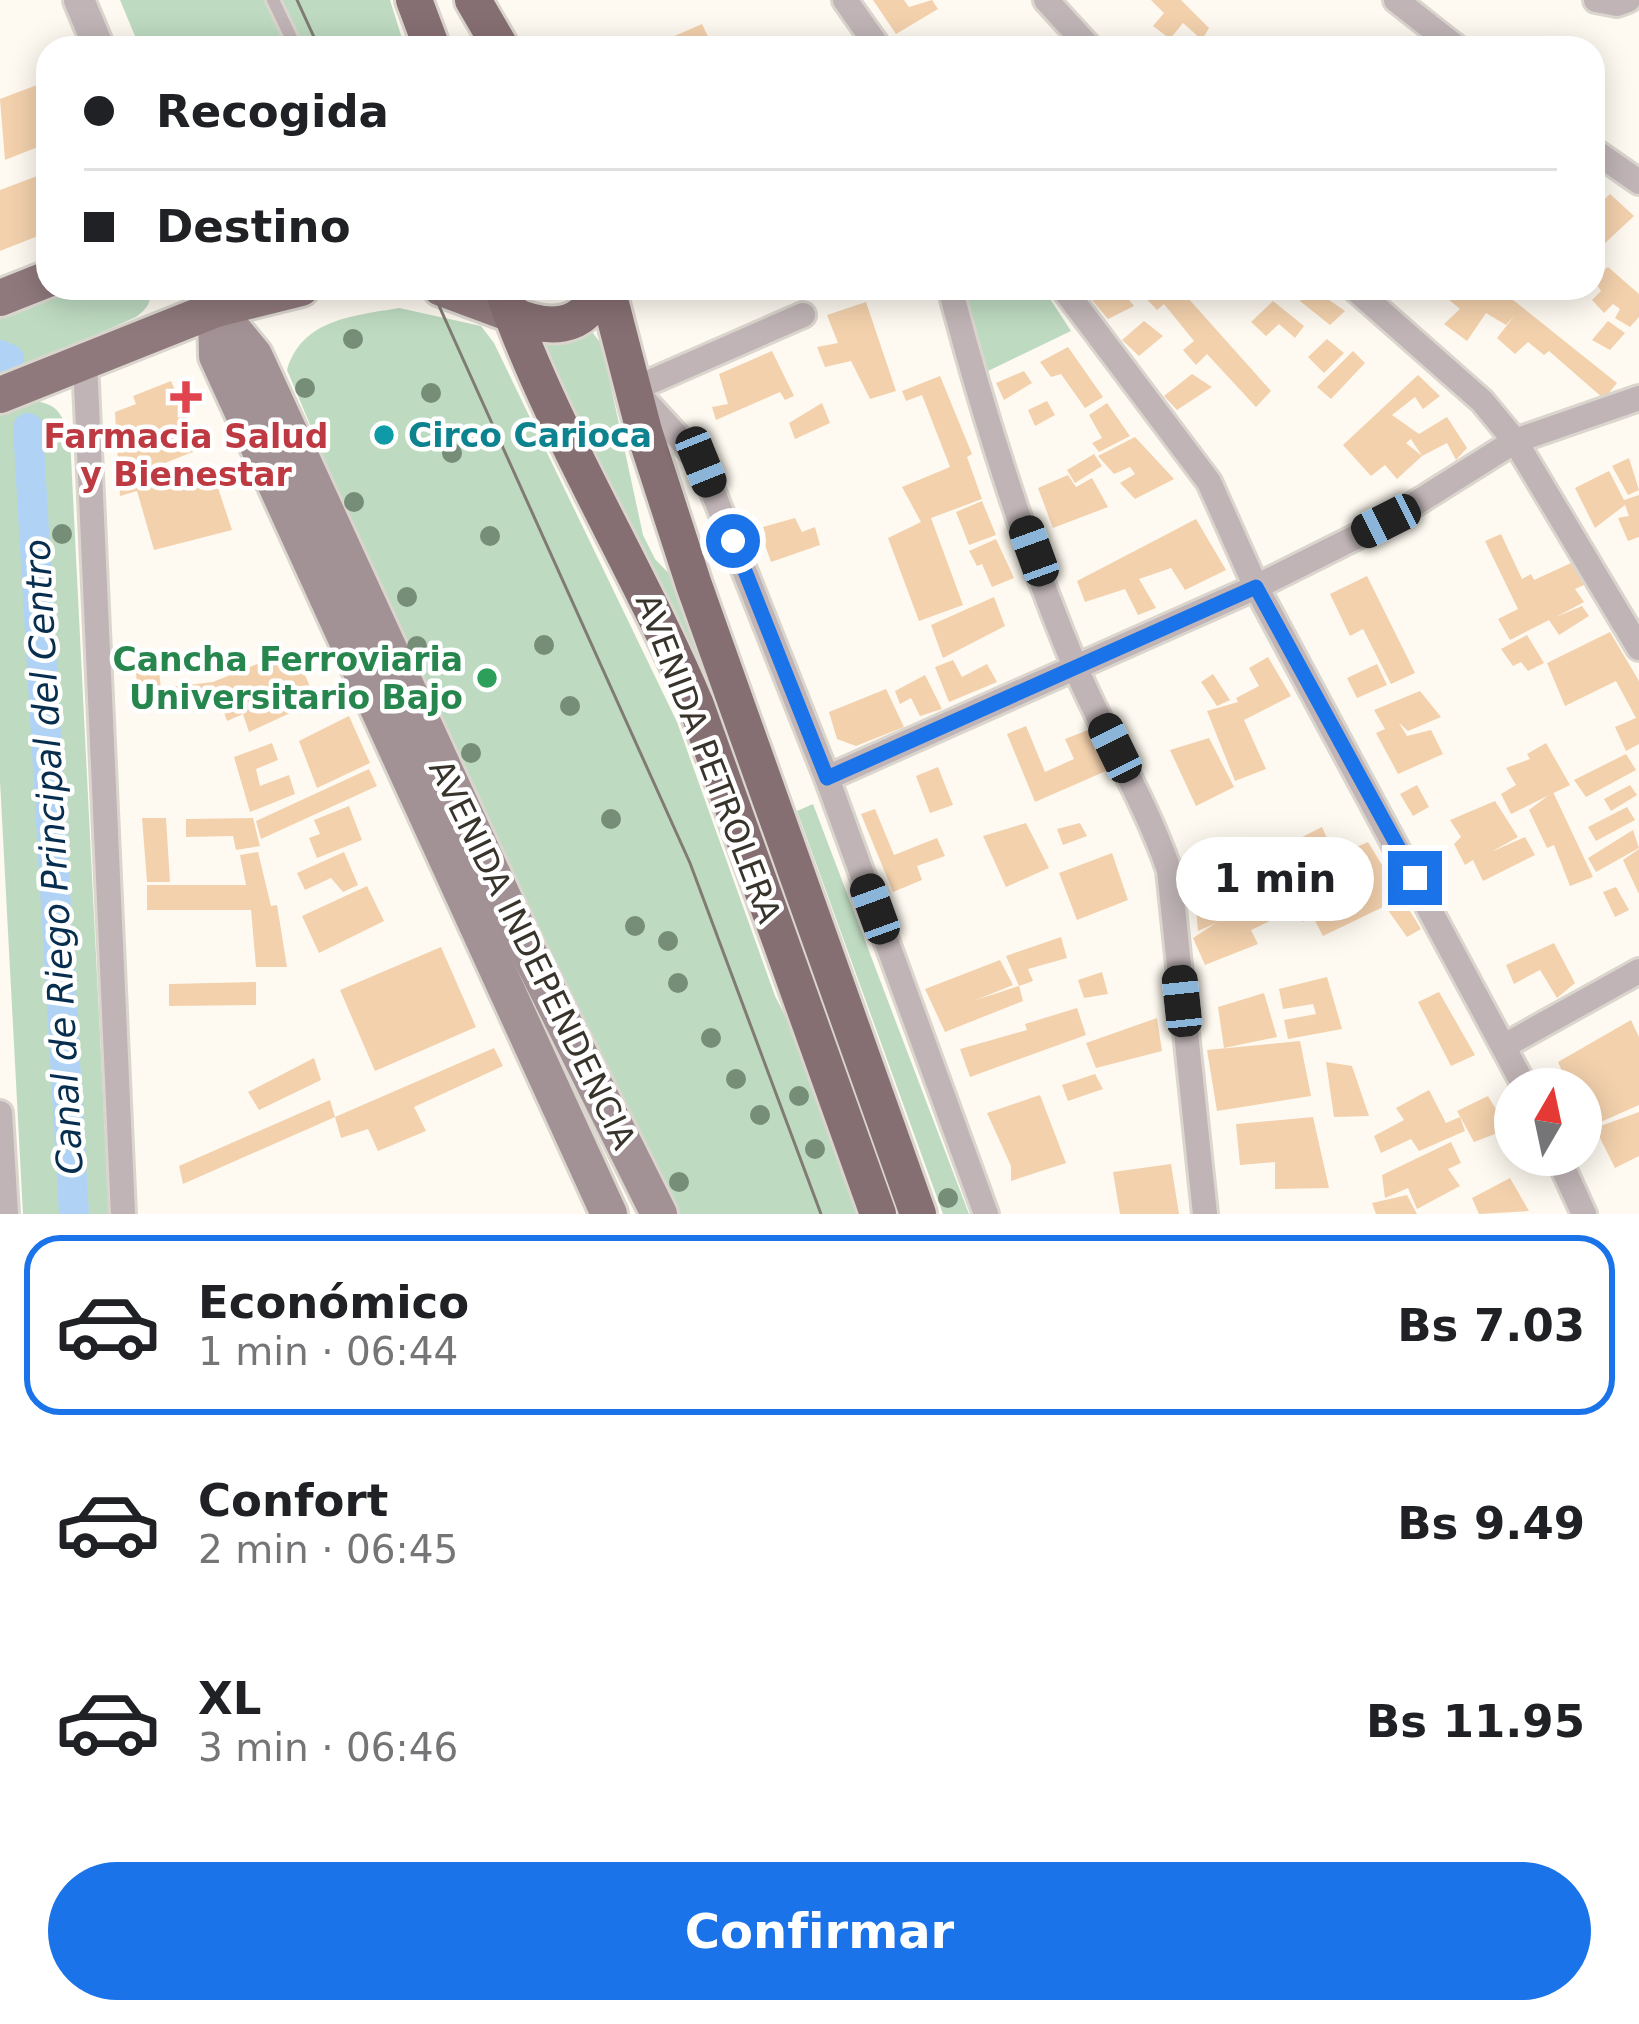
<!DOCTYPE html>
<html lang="es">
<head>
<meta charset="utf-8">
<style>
  :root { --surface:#fff; --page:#f6f6f6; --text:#202124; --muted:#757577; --line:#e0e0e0; --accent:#1a73e8 }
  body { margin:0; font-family:"DejaVu Sans",sans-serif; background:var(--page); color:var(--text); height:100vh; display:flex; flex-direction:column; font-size:45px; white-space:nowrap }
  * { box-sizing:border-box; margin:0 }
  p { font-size:39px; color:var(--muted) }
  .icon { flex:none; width:66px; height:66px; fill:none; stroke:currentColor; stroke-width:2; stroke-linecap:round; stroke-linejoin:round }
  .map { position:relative; height:1214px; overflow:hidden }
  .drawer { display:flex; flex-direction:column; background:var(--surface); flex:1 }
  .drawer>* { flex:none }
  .top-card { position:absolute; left:36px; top:36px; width:1569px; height:264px; border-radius:36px; box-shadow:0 6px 30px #0003; display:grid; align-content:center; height:264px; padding:0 48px; background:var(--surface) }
  .needle { width:78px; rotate:9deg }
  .fabs { position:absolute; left:1494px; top:1068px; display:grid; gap:24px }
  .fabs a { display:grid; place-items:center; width:108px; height:108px; border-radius:50%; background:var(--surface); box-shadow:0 6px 30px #0003; font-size:60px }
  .end { position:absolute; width:54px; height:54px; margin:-27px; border:15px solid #1a73e8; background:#fff; box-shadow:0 0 0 6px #fff }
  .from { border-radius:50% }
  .bubble { position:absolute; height:84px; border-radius:42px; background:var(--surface); box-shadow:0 6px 30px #0003; font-size:39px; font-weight:600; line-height:84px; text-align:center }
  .car { position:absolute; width:36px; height:72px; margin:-36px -18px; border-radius:15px; box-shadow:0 0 9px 3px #0007; background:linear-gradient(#222 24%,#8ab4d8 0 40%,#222 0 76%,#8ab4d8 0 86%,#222 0) }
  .top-card b { display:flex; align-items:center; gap:42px; height:114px; font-size:45px }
  .top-card b+b { border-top:3px solid var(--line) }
  .top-card i { width:30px; height:30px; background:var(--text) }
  ul { padding:21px 0 0; list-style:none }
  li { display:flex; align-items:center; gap:36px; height:180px; margin:0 24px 18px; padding:0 24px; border:6px solid transparent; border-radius:36px }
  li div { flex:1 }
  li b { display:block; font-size:45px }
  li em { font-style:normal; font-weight:600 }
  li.on { border-color:var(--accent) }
  li>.icon { width:108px; height:108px; stroke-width:1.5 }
  .button { display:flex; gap:24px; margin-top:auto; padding:24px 48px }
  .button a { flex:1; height:138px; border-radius:72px; background:var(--accent); color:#fff; font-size:48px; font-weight:600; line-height:138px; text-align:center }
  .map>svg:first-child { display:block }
  .green { fill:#bedbc1 }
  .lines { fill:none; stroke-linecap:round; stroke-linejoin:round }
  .canal { stroke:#b0d3f5; stroke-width:30 }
  .building { fill:#f3d1ad }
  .service-casing { stroke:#dad6ce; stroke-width:18 }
  .minor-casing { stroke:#dad6ce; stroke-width:30 }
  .tertiary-casing { stroke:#dad6ce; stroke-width:36 }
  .secondary-casing { stroke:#dad6ce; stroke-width:42 }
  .primary-casing { stroke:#dad6ce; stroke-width:42 }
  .trunk-casing { stroke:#dad6ce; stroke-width:42 }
  .service { stroke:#c0b4b6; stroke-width:12 }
  .minor { stroke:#c0b4b6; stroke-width:24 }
  .tertiary { stroke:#c0b4b6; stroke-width:30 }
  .secondary { stroke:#a39295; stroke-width:36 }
  .primary { stroke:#8f797d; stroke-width:36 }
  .trunk { stroke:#866f73; stroke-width:36 }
  .tram { stroke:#807c73; stroke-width:3 }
  .tree { fill:#768d77 }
  .route { stroke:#1a73e8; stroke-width:15 }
  .health-dot { fill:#e0444e; stroke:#fff; stroke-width:4.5 }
  .culture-dot { fill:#0f9aa8; stroke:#fff; stroke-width:4.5 }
  .leisure-dot { fill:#2e9e5b; stroke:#fff; stroke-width:4.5 }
  .labels { text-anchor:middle; stroke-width:9; stroke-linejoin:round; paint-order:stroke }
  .culture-label { font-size:33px; font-weight:bold; fill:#0d838f; stroke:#fff; text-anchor:start }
  .health-label { font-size:33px; font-weight:bold; fill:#be3a42; stroke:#fff }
  .leisure-label { font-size:33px; font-weight:bold; fill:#27864d; stroke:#fff; text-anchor:end }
  .street-label { font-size:33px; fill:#38342c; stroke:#fff }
  .water-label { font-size:36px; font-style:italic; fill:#072e4f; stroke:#fff }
</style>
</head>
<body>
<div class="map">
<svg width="1639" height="1214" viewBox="0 0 1639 1214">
  <rect width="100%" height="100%" fill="#fefaf1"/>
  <g class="green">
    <polygon points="120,0 390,0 405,48 140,48"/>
    <path d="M68 288H150C152 302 147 309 136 317L0 378V314Z"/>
    <polygon points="961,288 1043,288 1071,331 986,372"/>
    <path d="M399 308 481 326 494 343 677 722 775 996 811 1065 863 1214H680L629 1123 352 524 287 370C302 319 353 316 399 308Z"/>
    <polygon points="593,333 602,345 643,535 655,559 681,586 855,1083 732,755 540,344 560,344"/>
    <path d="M33 401C58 403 62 415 70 437L109 1214H23L0 781V412Z"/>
    <polygon points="813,804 969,1214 943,1214 797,811"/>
  </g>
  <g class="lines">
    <g class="canal">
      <polyline points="0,355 9,359"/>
      <polyline points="28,428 74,1214"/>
    </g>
  </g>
  <g class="building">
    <polygon points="873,0 904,0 909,7 932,0 938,9 896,34"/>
    <polygon points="1151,0 1181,0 1209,28 1202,40 1183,23 1170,39 1153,26 1164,13"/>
    <polygon points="702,24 712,45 647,48"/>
    <polygon points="37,85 48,111 48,143 5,160 0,99"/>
    <polygon points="48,172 48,232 0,251 0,190"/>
    <polygon points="1610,194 1634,216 1604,244 1593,234 1593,210"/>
    <polygon points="1608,267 1639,294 1639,317 1630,327 1615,318 1620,309 1613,304 1604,313 1592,300 1601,291 1593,278"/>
    <polygon points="1120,288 1134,306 1108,319 1091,299"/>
    <polygon points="1136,288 1179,288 1271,391 1256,407 1207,354 1196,365 1183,350 1194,341 1164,304 1157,310"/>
    <polygon points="1312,288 1345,311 1330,325 1300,301"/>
    <polygon points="1435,288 1498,288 1617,383 1604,399 1549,351 1544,355 1528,342 1515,354 1497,338 1515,315 1506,325 1486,313 1467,341 1444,324 1460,309"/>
    <polygon points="1273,301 1304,326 1295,338 1279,324 1266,336 1251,322"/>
    <polygon points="866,302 896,391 870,399 851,361 825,367 817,347 838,343 827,315"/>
    <polygon points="1144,321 1163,336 1139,356 1122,340"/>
    <polygon points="1608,321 1625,333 1610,350 1592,340"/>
    <polygon points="1327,339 1344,353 1324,373 1308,357"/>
    <polygon points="1068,347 1103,397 1085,408 1061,374 1051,377 1040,362"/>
    <polygon points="772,351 794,396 785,400 780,392 716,420 712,407 728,404 719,374"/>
    <polygon points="1353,351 1365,363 1331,399 1317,387"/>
    <polygon points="1024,371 1032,383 1004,400 996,383"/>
    <polygon points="1192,374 1212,387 1177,410 1164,396"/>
    <polygon points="1418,375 1440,396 1423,409 1415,397 1392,415 1419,434 1447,417 1467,448 1456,460 1447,443 1422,456 1411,439 1406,443 1422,456 1397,479 1385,465 1371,476 1343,445"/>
    <polygon points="940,376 972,454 967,457 982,499 931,518 963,605 919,621 888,538 921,522 902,487 950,467 922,395 906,401 902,391"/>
    <polygon points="171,381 200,449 165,463 170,481 212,470 232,530 154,550 137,491 120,496 115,412 136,404 133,396"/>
    <polygon points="1047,401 1055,415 1035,426 1028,410"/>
    <polygon points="822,403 830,423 795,439 789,423"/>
    <polygon points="1107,403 1130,436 1099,452 1092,443 1102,438 1089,415"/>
    <polygon points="1135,437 1174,479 1135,499 1120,483 1135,474 1130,467 1114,474 1098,456"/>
    <polygon points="1094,454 1102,466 1075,483 1067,470"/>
    <polygon points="1629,458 1639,490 1628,495 1612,466"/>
    <polygon points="1609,471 1624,500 1639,495 1639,537 1628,541 1618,518 1629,516 1625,505 1595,528 1575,488"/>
    <polygon points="1068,475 1076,487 1092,478 1108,507 1053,528 1038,488"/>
    <polygon points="982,501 996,535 969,545 956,512"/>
    <polygon points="795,518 802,532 815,527 820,545 771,562 759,528"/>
    <polygon points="1196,519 1226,570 1185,590 1171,568 1139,579 1156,608 1138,615 1125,589 1085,602 1077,581"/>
    <polygon points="1501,534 1522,579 1531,574 1534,580 1571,563 1584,585 1575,589 1584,602 1556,617 1582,606 1589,616 1559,635 1549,620 1510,640 1498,619 1518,609 1485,541"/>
    <polygon points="996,539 1014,578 992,587 982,564 977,566 969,551"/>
    <polygon points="1367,576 1415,673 1391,684 1363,629 1350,636 1330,594"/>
    <polygon points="994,597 1005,626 943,658 931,625"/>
    <polygon points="1610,632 1639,681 1639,744 1626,751 1615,727 1636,718 1616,681 1565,706 1547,663"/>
    <polygon points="1527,635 1544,663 1528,671 1521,662 1513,666 1501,649"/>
    <polygon points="294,649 316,701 249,732 243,714 227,721 220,701 140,710 135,664 158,663 161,688 213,682"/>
    <polygon points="1268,657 1291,696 1244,720 1266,769 1235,781 1207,711 1238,702 1236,698 1259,686 1249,668"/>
    <polygon points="953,660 962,677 987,664 997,682 949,702 935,667"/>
    <polygon points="1377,664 1387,685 1357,698 1347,678"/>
    <polygon points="1213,674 1230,700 1217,706 1201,682"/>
    <polygon points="925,675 942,709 920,716 911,698 900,704 895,691"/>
    <polygon points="886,689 904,727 856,746 837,739 829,712"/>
    <polygon points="1420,691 1441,717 1408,731 1399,723 1407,736 1431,730 1443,754 1398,774 1376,733 1385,729 1374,710"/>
    <polygon points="349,716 370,763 317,788 299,741"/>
    <polygon points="1026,726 1045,772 1074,759 1065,739 1088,730 1106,771 1035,802 1007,734"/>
    <polygon points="1209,738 1234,787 1196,806 1170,750"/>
    <polygon points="272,743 278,760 256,769 260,786 289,775 295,794 250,812 234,757"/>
    <polygon points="1546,743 1570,785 1511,814 1501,794 1516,785 1506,768 1530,759 1527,754"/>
    <polygon points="1626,754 1636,770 1586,797 1574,780"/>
    <polygon points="938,767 953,805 930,813 916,776"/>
    <polygon points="369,769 377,786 261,839 256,821"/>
    <polygon points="1417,785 1429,807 1413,816 1400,794"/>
    <polygon points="1630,785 1637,795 1611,811 1604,799"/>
    <polygon points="1553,792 1593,877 1570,886 1554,845 1547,848 1529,810"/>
    <polygon points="1495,801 1518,837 1491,852 1525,837 1535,855 1483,881 1473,860 1465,865 1454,844 1461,837 1450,820"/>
    <polygon points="349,806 362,840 317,858 309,838 320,834 314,820"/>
    <polygon points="1627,807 1635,820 1596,841 1588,827"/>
    <polygon points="875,809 894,855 937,838 945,856 917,866 922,880 893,892 861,814"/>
    <polygon points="142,818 166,818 170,882 147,882"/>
    <polygon points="253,818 260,846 236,850 233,836 186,837 186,819"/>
    <polygon points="1026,823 1049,868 1006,887 983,836"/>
    <polygon points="1080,823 1087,836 1063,845 1057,829"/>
    <polygon points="1322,827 1331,847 1297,862 1303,877 1314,870 1336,906 1362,890 1335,903 1315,865 1368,842 1421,929 1407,937 1385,906 1323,936 1313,917 1302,922 1281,891 1294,883 1283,888 1269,863 1289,912 1251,930 1258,944 1205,965 1193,938 1216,923 1198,931 1194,885 1213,876 1221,894 1213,894 1214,897 1224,893 1215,872 1245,866"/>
    <polygon points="1633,830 1639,848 1596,872 1588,858"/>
    <polygon points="1639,849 1639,894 1623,860"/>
    <polygon points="258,852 271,906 277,905 287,967 256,967 251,910 147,910 147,885 246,885 240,855"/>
    <polygon points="344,852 358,885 343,892 331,878 305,890 297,873"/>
    <polygon points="1112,853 1128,900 1077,920 1059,873"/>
    <polygon points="367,886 384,921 319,953 302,916"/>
    <polygon points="1616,887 1629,910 1615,917 1603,892"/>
    <polygon points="1061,937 1067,958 1028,969 1033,981 1019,986 1023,1001 945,1032 925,989 1000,960 1013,985 976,1000 1019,986 1006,956"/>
    <polygon points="1554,943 1575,983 1557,998 1540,970 1514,984 1506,965"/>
    <polygon points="441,947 476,1027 375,1071 340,990"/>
    <polygon points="1102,972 1108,994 1084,998 1078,980"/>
    <polygon points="1327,977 1342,1029 1288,1039 1284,1020 1316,1014 1313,1004 1283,1009 1279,989"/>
    <polygon points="256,982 256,1005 169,1006 169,984"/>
    <polygon points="1439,992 1475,1055 1451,1066 1418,1002"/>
    <polygon points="1264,993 1277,1037 1224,1048 1218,1007"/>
    <polygon points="1077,1008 1086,1035 970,1077 960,1049 1027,1030 1025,1024"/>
    <polygon points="1157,1018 1162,1051 1096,1068 1086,1043"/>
    <polygon points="1631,1020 1639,1037 1639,1105 1587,1128 1581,1089 1570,1089 1558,1062"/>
    <polygon points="1300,1041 1311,1096 1217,1111 1207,1050"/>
    <polygon points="494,1048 503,1066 414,1107 426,1131 378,1151 368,1129 341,1138 335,1117"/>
    <polygon points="314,1058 321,1080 259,1110 248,1092"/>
    <polygon points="1326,1062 1352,1066 1369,1116 1334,1117"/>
    <polygon points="1095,1074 1103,1089 1068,1101 1062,1085"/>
    <polygon points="1429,1090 1446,1123 1460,1117 1465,1131 1419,1151 1411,1139 1381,1153 1374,1136 1404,1120 1396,1108"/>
    <polygon points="1040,1095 1066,1163 1011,1181 1011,1166 987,1113"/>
    <polygon points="1488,1096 1508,1129 1474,1142 1457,1111"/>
    <polygon points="330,1100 335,1117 183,1184 179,1166"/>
    <polygon points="1639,1112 1639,1156 1615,1168 1595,1128"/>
    <polygon points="1313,1117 1329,1188 1275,1189 1275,1162 1240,1165 1236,1124"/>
    <polygon points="1451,1142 1461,1163 1448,1169 1460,1186 1417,1209 1408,1188 1385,1198 1382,1175"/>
    <polygon points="1171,1164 1179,1214 1120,1214 1113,1172"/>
    <polygon points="1510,1178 1529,1211 1479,1214 1472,1198"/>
    <polygon points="1407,1195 1417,1214 1376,1214 1372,1203"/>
  </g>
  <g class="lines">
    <defs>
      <polyline id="service" points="273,0 296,48"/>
      <g id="minor">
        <polyline points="845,0 879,48"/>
        <polyline points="1046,0 1090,48"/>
        <polyline points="1396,0 1457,48"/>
        <polyline points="1596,0 1617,4 1628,0"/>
        <polyline points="1593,150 1639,182"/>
        <path d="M950 288C984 417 1025 548 1077 671 1106 738 1145 800 1169 870L1205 1214"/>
        <polyline points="1063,288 1209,482 1256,587 1526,1089"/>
        <polyline points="1354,288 1482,401 1515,441 1639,648"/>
        <polyline points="803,315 634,389 701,462 827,778 986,1214"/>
        <polyline points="85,361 123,1214"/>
        <polyline points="827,778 1256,587 1386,522 1515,441 1639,398"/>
        <polyline points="1506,1045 1639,971"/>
        <polyline points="0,1113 6,1214"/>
        <polyline points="1557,1155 1584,1214"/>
      </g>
      <polyline id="tertiary" points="79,0 99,48"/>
      <g id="secondary">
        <polyline points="216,309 254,355 525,945 659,1214"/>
        <polyline points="216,309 217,356 609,1214"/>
      </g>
      <g id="primary">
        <polyline points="441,288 511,314"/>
        <polyline points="0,298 48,279"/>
        <polyline points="0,395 216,309 301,288"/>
      </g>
      <g id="trunk">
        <polyline points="414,0 432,48"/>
        <polyline points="473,0 501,48"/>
        <path d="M502 288C553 433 636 564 696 705L878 1214"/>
        <polyline points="607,288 644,431 694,585 918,1214"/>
        <path d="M511 314C546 330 585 332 599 288"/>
      </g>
    </defs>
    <use href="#service" class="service-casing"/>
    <use href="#minor" class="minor-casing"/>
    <use href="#tertiary" class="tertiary-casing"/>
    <use href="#secondary" class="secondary-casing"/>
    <use href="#primary" class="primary-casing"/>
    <use href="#trunk" class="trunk-casing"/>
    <use href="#service" class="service"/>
    <use href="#minor" class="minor"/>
    <use href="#tertiary" class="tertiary"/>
    <use href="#secondary" class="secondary"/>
    <use href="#primary" class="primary"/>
    <use href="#trunk" class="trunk"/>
    <g class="tram">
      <polyline points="297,0 319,48"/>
      <polyline points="431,288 690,863 821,1214"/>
    </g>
  </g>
  <g class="tree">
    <circle cx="353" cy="339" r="10"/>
    <circle cx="305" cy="388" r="10"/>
    <circle cx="431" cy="393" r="10"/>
    <circle cx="452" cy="453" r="10"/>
    <circle cx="354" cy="502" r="10"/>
    <circle cx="62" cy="534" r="10"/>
    <circle cx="490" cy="536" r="10"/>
    <circle cx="407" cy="597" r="10"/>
    <circle cx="544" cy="645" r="10"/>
    <circle cx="417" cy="646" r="10"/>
    <circle cx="570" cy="706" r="10"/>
    <circle cx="471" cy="753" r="10"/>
    <circle cx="611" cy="819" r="10"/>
    <circle cx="635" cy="926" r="10"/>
    <circle cx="668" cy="941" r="10"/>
    <circle cx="678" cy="983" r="10"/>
    <circle cx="711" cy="1038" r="10"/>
    <circle cx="736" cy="1079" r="10"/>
    <circle cx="799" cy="1096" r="10"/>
    <circle cx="760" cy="1115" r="10"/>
    <circle cx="815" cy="1149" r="10"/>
    <circle cx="679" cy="1182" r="10"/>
    <circle cx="948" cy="1198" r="10"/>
  </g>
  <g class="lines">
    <polyline class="route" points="733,541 827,778 1256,587 1415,878"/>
  </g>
  <path class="health-dot" d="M180 379h12v12h12v12h-12v12h-12v-12h-12v-12h12z"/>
  <circle class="culture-dot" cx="384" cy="435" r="12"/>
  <circle class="leisure-dot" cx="487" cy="678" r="12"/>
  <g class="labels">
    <g class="culture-label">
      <text x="408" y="447">Circo Carioca</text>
    </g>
    <g class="health-label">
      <text x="186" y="448">Farmacia Salud<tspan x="186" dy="38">y Bienestar</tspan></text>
    </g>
    <g class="leisure-label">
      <text x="463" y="671">Cancha Ferroviaria<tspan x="463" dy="38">Universitario Bajo</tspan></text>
    </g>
    <g class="street-label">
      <text transform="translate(709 758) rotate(69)" y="12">AVENIDA PETROLERA</text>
      <text transform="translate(533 954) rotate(64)" y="12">AVENIDA INDEPENDENCIA</text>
    </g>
    <g class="water-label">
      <text transform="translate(53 857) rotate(-93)" y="13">Canal de Riego Principal del Centro</text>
    </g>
  </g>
</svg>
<div class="fabs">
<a><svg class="needle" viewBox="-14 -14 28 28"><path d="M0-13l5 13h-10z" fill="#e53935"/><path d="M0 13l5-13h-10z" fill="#757577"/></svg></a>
</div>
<i class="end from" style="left:733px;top:541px"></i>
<i class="end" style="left:1415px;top:878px"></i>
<div class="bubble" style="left:1176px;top:837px;width:198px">1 min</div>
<i class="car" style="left:701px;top:462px;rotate:158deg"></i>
<i class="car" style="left:1386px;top:521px;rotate:243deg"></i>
<i class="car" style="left:1034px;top:551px;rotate:340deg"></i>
<i class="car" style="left:1115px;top:748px;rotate:334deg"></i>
<i class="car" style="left:875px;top:909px;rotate:340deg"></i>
<i class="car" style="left:1182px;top:1001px;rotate:354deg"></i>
<div class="top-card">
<b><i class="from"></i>Recogida</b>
<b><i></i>Destino</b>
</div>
</div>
<section class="drawer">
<ul>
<li class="on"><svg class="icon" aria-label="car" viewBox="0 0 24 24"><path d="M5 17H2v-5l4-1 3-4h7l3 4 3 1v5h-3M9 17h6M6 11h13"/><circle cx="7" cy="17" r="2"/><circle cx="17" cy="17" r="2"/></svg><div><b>Económico</b><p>1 min · 06:44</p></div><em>Bs 7.03</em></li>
<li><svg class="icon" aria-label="car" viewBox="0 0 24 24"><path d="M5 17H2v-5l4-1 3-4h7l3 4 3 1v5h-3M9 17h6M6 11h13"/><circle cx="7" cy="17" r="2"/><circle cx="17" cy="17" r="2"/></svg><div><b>Confort</b><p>2 min · 06:45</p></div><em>Bs 9.49</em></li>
<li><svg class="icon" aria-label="car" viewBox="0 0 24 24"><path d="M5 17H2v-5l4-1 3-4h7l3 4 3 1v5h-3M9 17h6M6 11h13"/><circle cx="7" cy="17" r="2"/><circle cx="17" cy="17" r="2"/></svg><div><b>XL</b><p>3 min · 06:46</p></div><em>Bs 11.95</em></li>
</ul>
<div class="button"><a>Confirmar</a></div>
</section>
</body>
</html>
